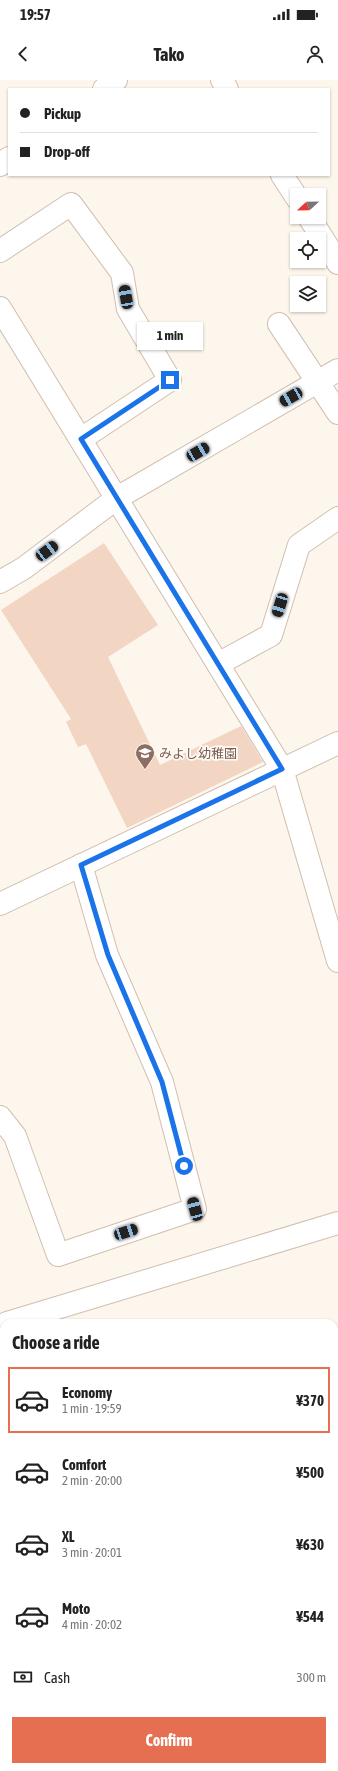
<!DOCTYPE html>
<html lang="en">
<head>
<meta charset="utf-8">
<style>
  :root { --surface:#fff; --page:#f6f6f6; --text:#222; --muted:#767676; --line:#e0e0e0; --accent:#e76f51 }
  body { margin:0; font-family:"Asap Condensed","Noto Sans JP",sans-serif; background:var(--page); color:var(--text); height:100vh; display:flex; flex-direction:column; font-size:15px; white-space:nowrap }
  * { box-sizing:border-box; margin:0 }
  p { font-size:13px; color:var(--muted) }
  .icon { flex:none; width:22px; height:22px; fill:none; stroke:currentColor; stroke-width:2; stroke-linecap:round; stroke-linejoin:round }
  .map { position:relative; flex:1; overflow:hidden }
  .sheet { position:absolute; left:0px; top:1239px; width:338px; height:452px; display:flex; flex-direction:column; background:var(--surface); border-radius:12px 12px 0 0; box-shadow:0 1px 3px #0004 }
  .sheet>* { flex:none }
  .top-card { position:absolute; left:8px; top:8px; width:322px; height:88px; border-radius:0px; box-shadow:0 1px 3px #0004; display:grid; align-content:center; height:88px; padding:0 12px; background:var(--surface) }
  .needle { width:26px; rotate:248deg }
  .tools { position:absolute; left:290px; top:108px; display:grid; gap:8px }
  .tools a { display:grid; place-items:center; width:36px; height:36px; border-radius:0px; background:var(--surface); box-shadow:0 1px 3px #0004; font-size:20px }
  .end { position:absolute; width:18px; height:18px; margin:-9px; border:5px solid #1a73e8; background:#fff; box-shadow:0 0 0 2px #fff }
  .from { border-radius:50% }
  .bubble { position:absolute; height:28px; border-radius:0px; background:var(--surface); box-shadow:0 1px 3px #0004; font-size:13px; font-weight:700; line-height:28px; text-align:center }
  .car { position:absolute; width:12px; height:24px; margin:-12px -6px; border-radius:5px; box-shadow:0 0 3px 1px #0007; background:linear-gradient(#222 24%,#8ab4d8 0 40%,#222 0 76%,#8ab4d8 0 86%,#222 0) }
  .top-card b { display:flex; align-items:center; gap:14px; height:38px; font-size:15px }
  .top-card b+b { border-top:1px solid var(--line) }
  .top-card i { width:10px; height:10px; background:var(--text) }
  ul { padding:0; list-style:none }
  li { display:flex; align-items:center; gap:12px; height:66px; margin:0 8px 6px; padding:0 4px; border:2px solid transparent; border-radius:0px }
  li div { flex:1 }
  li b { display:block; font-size:15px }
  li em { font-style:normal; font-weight:700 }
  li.active { border-color:var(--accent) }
  li>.icon { width:36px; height:36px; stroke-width:1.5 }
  h2 { padding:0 12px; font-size:18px; line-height:48px }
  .pay { display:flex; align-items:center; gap:10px; height:44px; padding:0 12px; font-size:15px }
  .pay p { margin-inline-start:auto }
  .cta { display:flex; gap:8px; margin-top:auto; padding:8px 12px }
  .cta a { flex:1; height:46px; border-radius:0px; background:var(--accent); color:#fff; font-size:16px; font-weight:700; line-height:46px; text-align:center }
  .status { display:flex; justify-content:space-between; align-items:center; height:28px; padding:0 20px; background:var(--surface); direction:ltr }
  .status svg { height:11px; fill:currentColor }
  header { display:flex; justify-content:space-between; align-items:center; height:52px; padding:0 12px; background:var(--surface); font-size:18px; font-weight:700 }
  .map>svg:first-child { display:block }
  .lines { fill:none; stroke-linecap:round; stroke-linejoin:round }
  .stream { stroke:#a5d3da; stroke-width:7 }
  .building { fill:#f3d5c3 }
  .minor-casing { stroke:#d1beb0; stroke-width:24 }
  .minor { stroke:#fff; stroke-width:22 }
  .route { stroke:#1a73e8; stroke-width:5 }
  .labels { text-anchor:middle; stroke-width:3.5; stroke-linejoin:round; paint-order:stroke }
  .education-label { font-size:13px; fill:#785e54; stroke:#fffaf3; text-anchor:start }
</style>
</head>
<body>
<div class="status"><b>19:57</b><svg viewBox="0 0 49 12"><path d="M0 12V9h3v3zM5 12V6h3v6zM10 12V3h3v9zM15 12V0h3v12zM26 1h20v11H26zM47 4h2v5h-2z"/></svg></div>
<header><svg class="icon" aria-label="back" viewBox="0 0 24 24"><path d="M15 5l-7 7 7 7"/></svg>Tako<svg class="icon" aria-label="person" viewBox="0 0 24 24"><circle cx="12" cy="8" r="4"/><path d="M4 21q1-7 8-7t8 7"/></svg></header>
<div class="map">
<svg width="338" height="1691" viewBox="0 0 338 1691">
  <rect width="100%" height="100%" fill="#fdf6ec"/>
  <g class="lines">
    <g class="stream">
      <polyline points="0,1658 4,1660"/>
      <polyline points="81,1687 92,1691"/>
    </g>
  </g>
  <polygon class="building" points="104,463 158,545 108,577 160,685 241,646 263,682 127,748 86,664 78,667 66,642 71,639 1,530"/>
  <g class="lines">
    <defs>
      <g id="minor">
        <polyline points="222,0 227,9"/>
        <polyline points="104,9 116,0"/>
        <polyline points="0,85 9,78"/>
        <polyline points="282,95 297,118"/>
        <polyline points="309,137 338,183"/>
        <polyline points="0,171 71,124 122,193 128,229 170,300 81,359"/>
        <polyline points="0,228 282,689 338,881"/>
        <polyline points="279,244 338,333"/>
        <polyline points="0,502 24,488 117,418 338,290"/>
        <polyline points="218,584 271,555 299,465 338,438"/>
        <polyline points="0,824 338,663"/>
        <polyline points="0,1037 15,1056 58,1175 195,1129 162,1002 107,875 81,785"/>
        <polyline points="7,1243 338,1143"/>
        <polyline points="0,1261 4,1273"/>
        <polyline points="334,1289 338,1288"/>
        <polyline points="0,1370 4,1369"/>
        <polyline points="334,1420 338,1419"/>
        <polyline points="0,1502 4,1501"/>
        <polyline points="0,1564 4,1565"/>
        <polyline points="334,1616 338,1616"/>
        <polyline points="0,1686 4,1685"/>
        <polyline points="249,1691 250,1687"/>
      </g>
    </defs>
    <use href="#minor" class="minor-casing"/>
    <use href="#minor" class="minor"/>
  </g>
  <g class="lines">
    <polyline class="route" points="170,300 81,359 282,689 81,785 108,875 162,1002 184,1086"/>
  </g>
  <defs>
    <symbol id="school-pin" viewBox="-11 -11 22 30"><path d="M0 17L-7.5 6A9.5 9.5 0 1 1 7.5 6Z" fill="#8d6e63" stroke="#fffaf3"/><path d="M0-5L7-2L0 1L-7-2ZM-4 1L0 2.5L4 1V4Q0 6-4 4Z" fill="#fff"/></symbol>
  </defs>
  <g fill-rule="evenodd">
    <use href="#school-pin" x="134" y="662" width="22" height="30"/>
  </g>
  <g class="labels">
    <g class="education-label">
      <text x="159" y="678">みよし幼稚園</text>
    </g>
  </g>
</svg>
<div class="tools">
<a><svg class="needle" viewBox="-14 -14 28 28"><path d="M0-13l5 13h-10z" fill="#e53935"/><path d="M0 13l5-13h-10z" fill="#767676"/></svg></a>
<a><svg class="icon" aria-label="locate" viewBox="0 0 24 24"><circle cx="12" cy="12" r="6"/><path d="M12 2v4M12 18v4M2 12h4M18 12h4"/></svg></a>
<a><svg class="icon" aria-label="layers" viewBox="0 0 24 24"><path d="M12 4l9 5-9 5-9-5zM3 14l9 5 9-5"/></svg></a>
</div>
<i class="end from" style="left:184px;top:1086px"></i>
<i class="end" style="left:170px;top:300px"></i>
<div class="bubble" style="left:137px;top:242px;width:66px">1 min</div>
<i class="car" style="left:126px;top:217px;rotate:350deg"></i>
<i class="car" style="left:291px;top:317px;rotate:240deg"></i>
<i class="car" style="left:198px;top:372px;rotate:60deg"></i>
<i class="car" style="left:47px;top:471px;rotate:53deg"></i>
<i class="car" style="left:280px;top:525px;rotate:197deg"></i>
<i class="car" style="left:195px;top:1129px;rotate:345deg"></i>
<i class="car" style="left:126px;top:1152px;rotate:72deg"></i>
<div class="top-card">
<b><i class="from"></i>Pickup</b>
<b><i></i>Drop-off</b>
</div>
<section class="sheet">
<h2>Choose a ride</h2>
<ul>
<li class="active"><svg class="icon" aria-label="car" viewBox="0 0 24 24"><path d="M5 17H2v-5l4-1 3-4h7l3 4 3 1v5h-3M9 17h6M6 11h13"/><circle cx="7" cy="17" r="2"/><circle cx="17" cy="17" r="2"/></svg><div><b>Economy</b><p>1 min · 19:59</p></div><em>¥370</em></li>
<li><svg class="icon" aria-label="car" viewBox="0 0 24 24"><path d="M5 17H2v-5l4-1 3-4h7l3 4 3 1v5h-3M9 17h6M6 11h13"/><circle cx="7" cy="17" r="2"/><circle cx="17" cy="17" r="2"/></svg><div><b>Comfort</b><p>2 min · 20:00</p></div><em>¥500</em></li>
<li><svg class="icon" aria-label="car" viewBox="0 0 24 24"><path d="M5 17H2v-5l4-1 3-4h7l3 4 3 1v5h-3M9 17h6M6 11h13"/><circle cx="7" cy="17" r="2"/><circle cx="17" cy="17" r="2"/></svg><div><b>XL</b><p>3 min · 20:01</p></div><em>¥630</em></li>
<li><svg class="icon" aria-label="car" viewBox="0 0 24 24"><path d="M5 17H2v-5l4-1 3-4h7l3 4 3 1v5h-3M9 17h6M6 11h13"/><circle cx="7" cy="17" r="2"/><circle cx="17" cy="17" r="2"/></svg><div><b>Moto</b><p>4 min · 20:02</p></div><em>¥544</em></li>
</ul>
<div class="pay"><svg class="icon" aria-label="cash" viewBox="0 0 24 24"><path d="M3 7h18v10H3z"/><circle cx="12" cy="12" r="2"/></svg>Cash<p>300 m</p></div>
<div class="cta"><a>Confirm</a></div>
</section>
</div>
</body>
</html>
